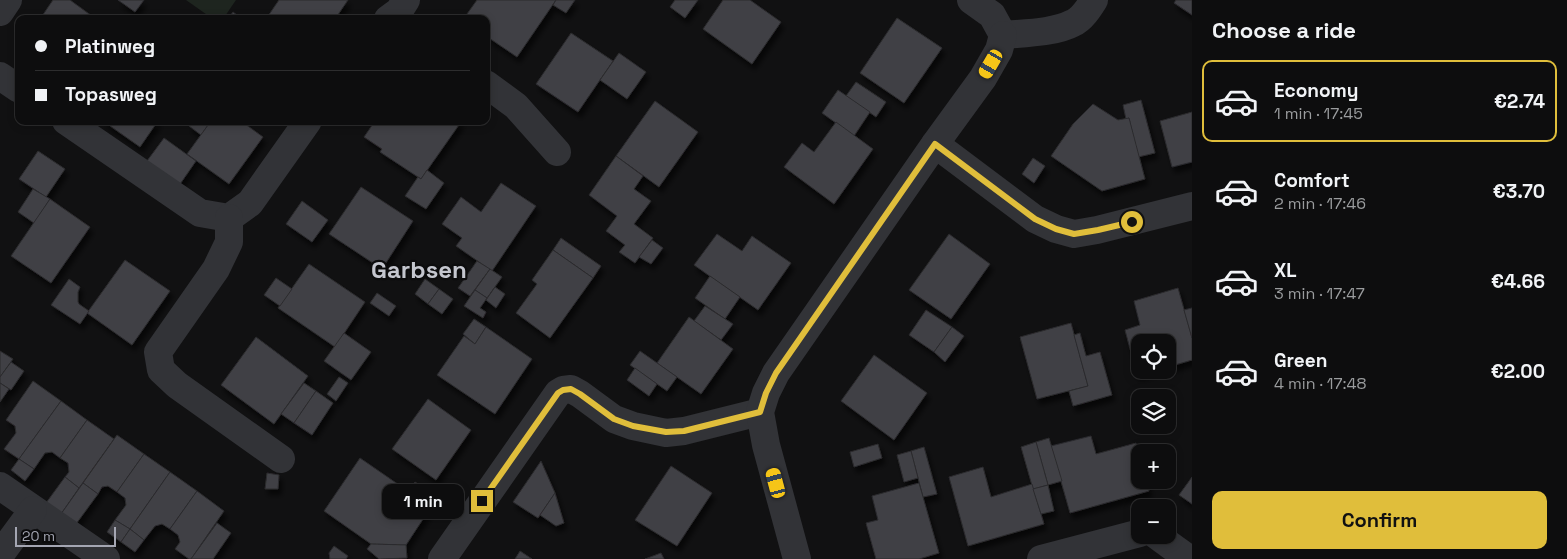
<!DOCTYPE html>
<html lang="en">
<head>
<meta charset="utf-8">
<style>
  :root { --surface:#0d0d0e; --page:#1b1b1c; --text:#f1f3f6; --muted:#9a9c9e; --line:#2d2d2e; --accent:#e0be3b }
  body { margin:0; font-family:"Space Grotesk",sans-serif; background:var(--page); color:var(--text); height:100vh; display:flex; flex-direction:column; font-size:19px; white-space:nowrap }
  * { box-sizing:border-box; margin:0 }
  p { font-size:16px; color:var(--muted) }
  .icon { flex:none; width:28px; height:28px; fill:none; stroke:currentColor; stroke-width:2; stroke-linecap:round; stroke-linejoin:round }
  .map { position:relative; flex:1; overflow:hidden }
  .details { display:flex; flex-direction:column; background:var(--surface); width:375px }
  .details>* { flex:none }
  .guide { position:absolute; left:15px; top:15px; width:475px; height:110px; border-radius:10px; box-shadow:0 2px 8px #0003,0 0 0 1px var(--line); display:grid; align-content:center; height:110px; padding:0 20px; background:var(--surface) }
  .controls { position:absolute; left:1131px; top:334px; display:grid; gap:10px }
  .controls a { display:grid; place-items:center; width:45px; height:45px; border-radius:10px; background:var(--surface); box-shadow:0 2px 8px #0003,0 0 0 1px var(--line); font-size:25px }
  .scale { position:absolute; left:15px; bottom:12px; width:101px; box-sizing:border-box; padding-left:5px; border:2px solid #a4a6b2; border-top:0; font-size:14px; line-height:18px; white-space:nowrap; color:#a4a6b2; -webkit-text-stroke:4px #0c0c0d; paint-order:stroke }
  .end { position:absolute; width:22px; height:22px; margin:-11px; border:6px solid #e0be3b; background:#111; box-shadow:0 0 0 2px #111 }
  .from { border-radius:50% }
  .bubble { position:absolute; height:35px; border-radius:10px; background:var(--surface); box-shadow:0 2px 8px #0003,0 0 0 1px var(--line); font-size:16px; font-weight:800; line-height:35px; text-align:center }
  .car { position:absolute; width:15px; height:30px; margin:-15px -8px; border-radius:6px; box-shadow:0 0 4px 1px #0007; background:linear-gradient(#f5c518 24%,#345 0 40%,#f5c518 0 76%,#345 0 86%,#f5c518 0) }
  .guide b { display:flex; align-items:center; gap:18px; height:48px; font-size:19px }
  .guide b+b { border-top:1px solid var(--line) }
  .guide i { width:12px; height:12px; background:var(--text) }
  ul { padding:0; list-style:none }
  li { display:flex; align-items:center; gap:15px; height:82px; margin:0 10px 8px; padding:0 10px; border:2px solid transparent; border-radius:10px }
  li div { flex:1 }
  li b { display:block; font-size:19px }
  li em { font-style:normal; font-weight:800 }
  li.active { border-color:var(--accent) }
  li>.icon { width:45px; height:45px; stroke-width:1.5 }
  h2 { padding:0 20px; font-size:22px; line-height:60px }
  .primary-button { display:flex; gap:10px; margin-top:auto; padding:10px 20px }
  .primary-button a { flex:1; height:58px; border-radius:10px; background:var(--accent); color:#111; font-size:20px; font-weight:800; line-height:58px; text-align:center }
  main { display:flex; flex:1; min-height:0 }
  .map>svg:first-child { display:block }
  .green { fill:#1e251f }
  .building { fill:#404145; stroke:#2c2b2e; filter:url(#shadow) }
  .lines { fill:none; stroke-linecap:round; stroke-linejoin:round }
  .street { stroke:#323337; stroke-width:28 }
  .route { stroke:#e0be3b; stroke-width:6 }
  .labels { text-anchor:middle; stroke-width:4.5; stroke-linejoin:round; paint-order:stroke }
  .district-label { font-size:24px; font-weight:bold; fill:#c4c6ce; stroke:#0c0c0d }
</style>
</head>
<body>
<main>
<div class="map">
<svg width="1192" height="559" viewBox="0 0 1192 559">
  <defs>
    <filter id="shadow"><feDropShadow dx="3" dy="5.5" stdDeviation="2.5" flood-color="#0009"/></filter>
  </defs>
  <rect width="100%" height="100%" fill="#111112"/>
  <polygon class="green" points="186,0 236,0 223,19 213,19"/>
  <g class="building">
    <polygon points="53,0 70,0 96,19 40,19"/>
    <polygon points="118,0 144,0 135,12"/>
    <polygon points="279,0 348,0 335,19 266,19"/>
    <polygon points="477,0 556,0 517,57 489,38 489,30 486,28 486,19 473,19 467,14"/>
    <polygon points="556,0 575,0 566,13 553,5"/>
    <polygon points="675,0 698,0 685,18 670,7"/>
    <polygon points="723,0 750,0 781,22 752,64 703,29"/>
    <polygon points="1176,0 1192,0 1192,15 1174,3"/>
    <polygon points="233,12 242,19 228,19"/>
    <polygon points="897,18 942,48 904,103 860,73"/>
    <polygon points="571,33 613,61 578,112 536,84"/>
    <polygon points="619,53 646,72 627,99 600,80"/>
    <polygon points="856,82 886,102 876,117 846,96"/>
    <polygon points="838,90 870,112 854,136 822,113"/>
    <polygon points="1141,100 1155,153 1138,157 1129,118 1126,119 1123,105"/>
    <polygon points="655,101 698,132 659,187 616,156"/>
    <polygon points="1093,104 1118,120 1129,118 1145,179 1102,191 1051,156 1073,124"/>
    <polygon points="1192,112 1192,162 1172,167 1160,121"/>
    <polygon points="103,121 158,121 140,147"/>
    <polygon points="193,121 211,121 201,135 189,126"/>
    <polygon points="211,121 241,121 263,137 229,184 187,154"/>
    <polygon points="375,121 460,121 461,122 421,179 380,152 382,149 364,137"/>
    <polygon points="836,122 873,149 834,204 784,167 802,143 814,152"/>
    <polygon points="164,138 196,161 178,187 144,165"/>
    <polygon points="38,151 65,169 46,197 19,179"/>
    <polygon points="616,156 643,176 634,189 651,201 634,224 653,238 635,263 619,252 625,245 606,231 617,216 589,195"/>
    <polygon points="1033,158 1045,166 1034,183 1022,174"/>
    <polygon points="427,170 444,183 426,209 405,196 418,177 421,179"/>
    <polygon points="501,183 536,206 492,271 456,246 462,238 442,224 461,197 481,212"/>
    <polygon points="361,187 413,221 382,269 329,234"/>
    <polygon points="33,189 50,199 34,223 18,212"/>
    <polygon points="50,199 90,227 51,283 11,256"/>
    <polygon points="302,201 328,220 312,242 286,224"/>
    <polygon points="717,234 742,251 752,236 791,263 758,310 694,265"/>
    <polygon points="949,234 990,264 951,319 909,290"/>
    <polygon points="561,238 601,266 593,278 553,250"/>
    <polygon points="652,240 663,248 651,264 639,257"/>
    <polygon points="553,250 593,278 550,338 516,313 537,284 532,280"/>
    <polygon points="125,260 170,291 132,345 87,313"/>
    <polygon points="477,261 490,269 470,296 458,288"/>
    <polygon points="309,264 365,302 335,347 278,308"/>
    <polygon points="490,269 502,277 487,298 475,290"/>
    <polygon points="710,276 740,297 725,319 695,298"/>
    <polygon points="276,278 292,289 280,306 264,295"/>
    <polygon points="69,279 80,287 78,292 78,302 79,304 89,311 80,324 51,305"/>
    <polygon points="425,279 439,289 428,304 415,294"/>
    <polygon points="495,287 505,294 496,308 486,300"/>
    <polygon points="1178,288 1192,338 1192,360 1168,367 1168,342 1140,342 1140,370 1156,370 1137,375 1125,330 1140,325 1134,301"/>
    <polygon points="439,289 453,299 442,314 428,304"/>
    <polygon points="475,290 487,298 480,308 486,312 483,318 464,306"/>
    <polygon points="377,293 396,306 389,316 370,303"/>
    <polygon points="705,306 733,324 721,340 694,321"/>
    <polygon points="1192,308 1192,338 1184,310"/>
    <polygon points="926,310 952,327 934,352 909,335"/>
    <polygon points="689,317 733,349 701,394 657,363"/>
    <polygon points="474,319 486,327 475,344 463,334"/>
    <polygon points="1071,323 1088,386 1037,399 1020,337"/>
    <polygon points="486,327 532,359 495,414 437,375 464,336 475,344"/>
    <polygon points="952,327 964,336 945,362 934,352"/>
    <polygon points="344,333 371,352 351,380 324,361"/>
    <polygon points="1080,333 1086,356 1100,352 1112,395 1073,406 1069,391 1088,386 1074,335"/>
    <polygon points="256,337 308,376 274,424 221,385"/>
    <polygon points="0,351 13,359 0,377"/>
    <polygon points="640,351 677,377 667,391 630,365"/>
    <polygon points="874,355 927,393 894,440 841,401"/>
    <polygon points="11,362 24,371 11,390 0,383 0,377"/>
    <polygon points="635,368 657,384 649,396 627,380"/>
    <polygon points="339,377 348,383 336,401 327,394"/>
    <polygon points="33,381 61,401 19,459 4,449 16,433 15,426 6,420"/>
    <polygon points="0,383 9,389 0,402"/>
    <polygon points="304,383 316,391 294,423 281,414"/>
    <polygon points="316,391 333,403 312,435 294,423"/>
    <polygon points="428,399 471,430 436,480 392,449"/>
    <polygon points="61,401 87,420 60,458 52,452 45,453 34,469 19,459"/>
    <polygon points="87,420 114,439 79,488 65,477 69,472 68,463 60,458"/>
    <polygon points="117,435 144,454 117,492 108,486 102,487 98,494 83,483"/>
    <polygon points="1091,436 1096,454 1136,443 1140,459 1140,480 1146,480 1149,491 1070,513 1051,446"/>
    <polygon points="1049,438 1062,481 1048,485 1036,442"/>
    <polygon points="1036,442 1048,485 1033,489 1021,447"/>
    <polygon points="878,444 882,458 854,467 850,452"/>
    <polygon points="924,447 937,494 923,497 911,451"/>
    <polygon points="911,451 918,478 904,482 897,455"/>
    <polygon points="144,454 170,472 130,529 115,520 126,505 125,498 117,492"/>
    <polygon points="360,458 431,507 406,545 371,544 324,511"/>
    <polygon points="19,459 34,469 25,481 11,470"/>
    <polygon points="541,461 555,493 538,518 513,502"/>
    <polygon points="671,466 712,493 677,546 635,520"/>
    <polygon points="983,467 991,497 1032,484 1044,524 968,546 949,477"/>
    <polygon points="170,472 197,491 170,529 162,524 155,526 144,540 130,529"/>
    <polygon points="267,473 279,475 278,489 265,489"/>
    <polygon points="65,477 79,488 61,514 46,503"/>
    <polygon points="1192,477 1192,504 1179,495"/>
    <polygon points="415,482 438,497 431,507 408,491"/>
    <polygon points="83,483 98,494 76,524 61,514"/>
    <polygon points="919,483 939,553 919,559 876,559 866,523 878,520 872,496"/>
    <polygon points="1048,485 1054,511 1041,514 1033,489"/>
    <polygon points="197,491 224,511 191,559 189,559 175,549 180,542 178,535 170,529"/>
    <polygon points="555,493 564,523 556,526 540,515"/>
    <polygon points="115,520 130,529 121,542 107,532"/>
    <polygon points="217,523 231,533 213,559 191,559"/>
    <polygon points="130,529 144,540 135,552 121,542"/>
    <polygon points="371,544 406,545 407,558 379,559 367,549"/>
    <polygon points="334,546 348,556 346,559 330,559 329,553"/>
    <polygon points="520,551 532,559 515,559"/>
    <polygon points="661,553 664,559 645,559"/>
  </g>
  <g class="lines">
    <g class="street">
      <path d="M971 0 992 15 1003 35C1024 33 1054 33 1073 23 1082 19 1089 8 1094 0"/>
      <polyline points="0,12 8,0"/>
      <polyline points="388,19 399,11 406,0"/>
      <polyline points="0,76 19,89"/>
      <polyline points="486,84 516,106 557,152"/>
      <polyline points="66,121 200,213 229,218 250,203 308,121"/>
      <polyline points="935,144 1035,219 1056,229 1074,234 1097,230 1192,206"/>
      <polyline points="229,218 229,242 216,269 158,352 161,370 177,385 281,459"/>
      <polyline points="0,486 106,559"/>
      <polyline points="1156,535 1189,559"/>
      <polyline points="0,555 33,510"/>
      <polyline points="442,559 558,393 563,390 571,389 580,394 614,419 633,426 666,433 684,431 760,412"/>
      <polyline points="797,559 766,445 760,412 766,393 776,373 935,144 983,78 999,50 1003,35"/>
      <polyline points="1041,559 1140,533"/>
    </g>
  </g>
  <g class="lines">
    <polyline class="route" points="482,501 558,393 563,390 571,389 580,394 614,419 633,426 666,432 684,431 760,412 766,393 776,373 935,144 1035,219 1056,229 1074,234 1098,230 1132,222"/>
  </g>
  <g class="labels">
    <g class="district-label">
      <text x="419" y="278">Garbsen</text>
    </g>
  </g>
</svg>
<div class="controls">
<a><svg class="icon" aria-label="locate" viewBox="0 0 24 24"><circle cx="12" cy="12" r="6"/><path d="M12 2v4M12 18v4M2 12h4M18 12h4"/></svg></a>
<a><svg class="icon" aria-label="layers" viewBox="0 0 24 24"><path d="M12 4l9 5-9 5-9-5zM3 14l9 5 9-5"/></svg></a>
<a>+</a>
<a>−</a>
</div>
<div class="scale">20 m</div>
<i class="end from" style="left:1132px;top:222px"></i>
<i class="end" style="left:482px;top:501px"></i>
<div class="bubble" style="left:382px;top:484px;width:82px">1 min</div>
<i class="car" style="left:991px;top:64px;rotate:210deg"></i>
<i class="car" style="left:776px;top:483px;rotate:345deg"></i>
<div class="guide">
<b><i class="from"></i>Platinweg</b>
<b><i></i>Topasweg</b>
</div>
</div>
<section class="details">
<h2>Choose a ride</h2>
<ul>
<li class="active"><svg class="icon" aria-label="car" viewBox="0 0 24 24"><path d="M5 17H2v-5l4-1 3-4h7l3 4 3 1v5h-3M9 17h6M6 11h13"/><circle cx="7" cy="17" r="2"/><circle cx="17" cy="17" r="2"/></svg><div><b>Economy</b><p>1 min · 17:45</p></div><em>€2.74</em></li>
<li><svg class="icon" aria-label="car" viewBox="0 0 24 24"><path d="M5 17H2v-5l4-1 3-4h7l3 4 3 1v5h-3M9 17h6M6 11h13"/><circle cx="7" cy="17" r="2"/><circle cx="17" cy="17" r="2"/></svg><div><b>Comfort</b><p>2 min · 17:46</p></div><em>€3.70</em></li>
<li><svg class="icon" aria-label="car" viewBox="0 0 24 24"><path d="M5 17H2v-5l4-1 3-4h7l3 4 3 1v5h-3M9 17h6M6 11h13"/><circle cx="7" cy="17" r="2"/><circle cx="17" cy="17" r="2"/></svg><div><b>XL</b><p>3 min · 17:47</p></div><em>€4.66</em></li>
<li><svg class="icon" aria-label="car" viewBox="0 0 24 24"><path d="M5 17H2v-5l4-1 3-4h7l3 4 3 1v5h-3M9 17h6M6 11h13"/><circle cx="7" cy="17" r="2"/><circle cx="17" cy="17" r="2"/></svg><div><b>Green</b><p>4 min · 17:48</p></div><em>€2.00</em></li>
</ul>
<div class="primary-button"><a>Confirm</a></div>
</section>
</main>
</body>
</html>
